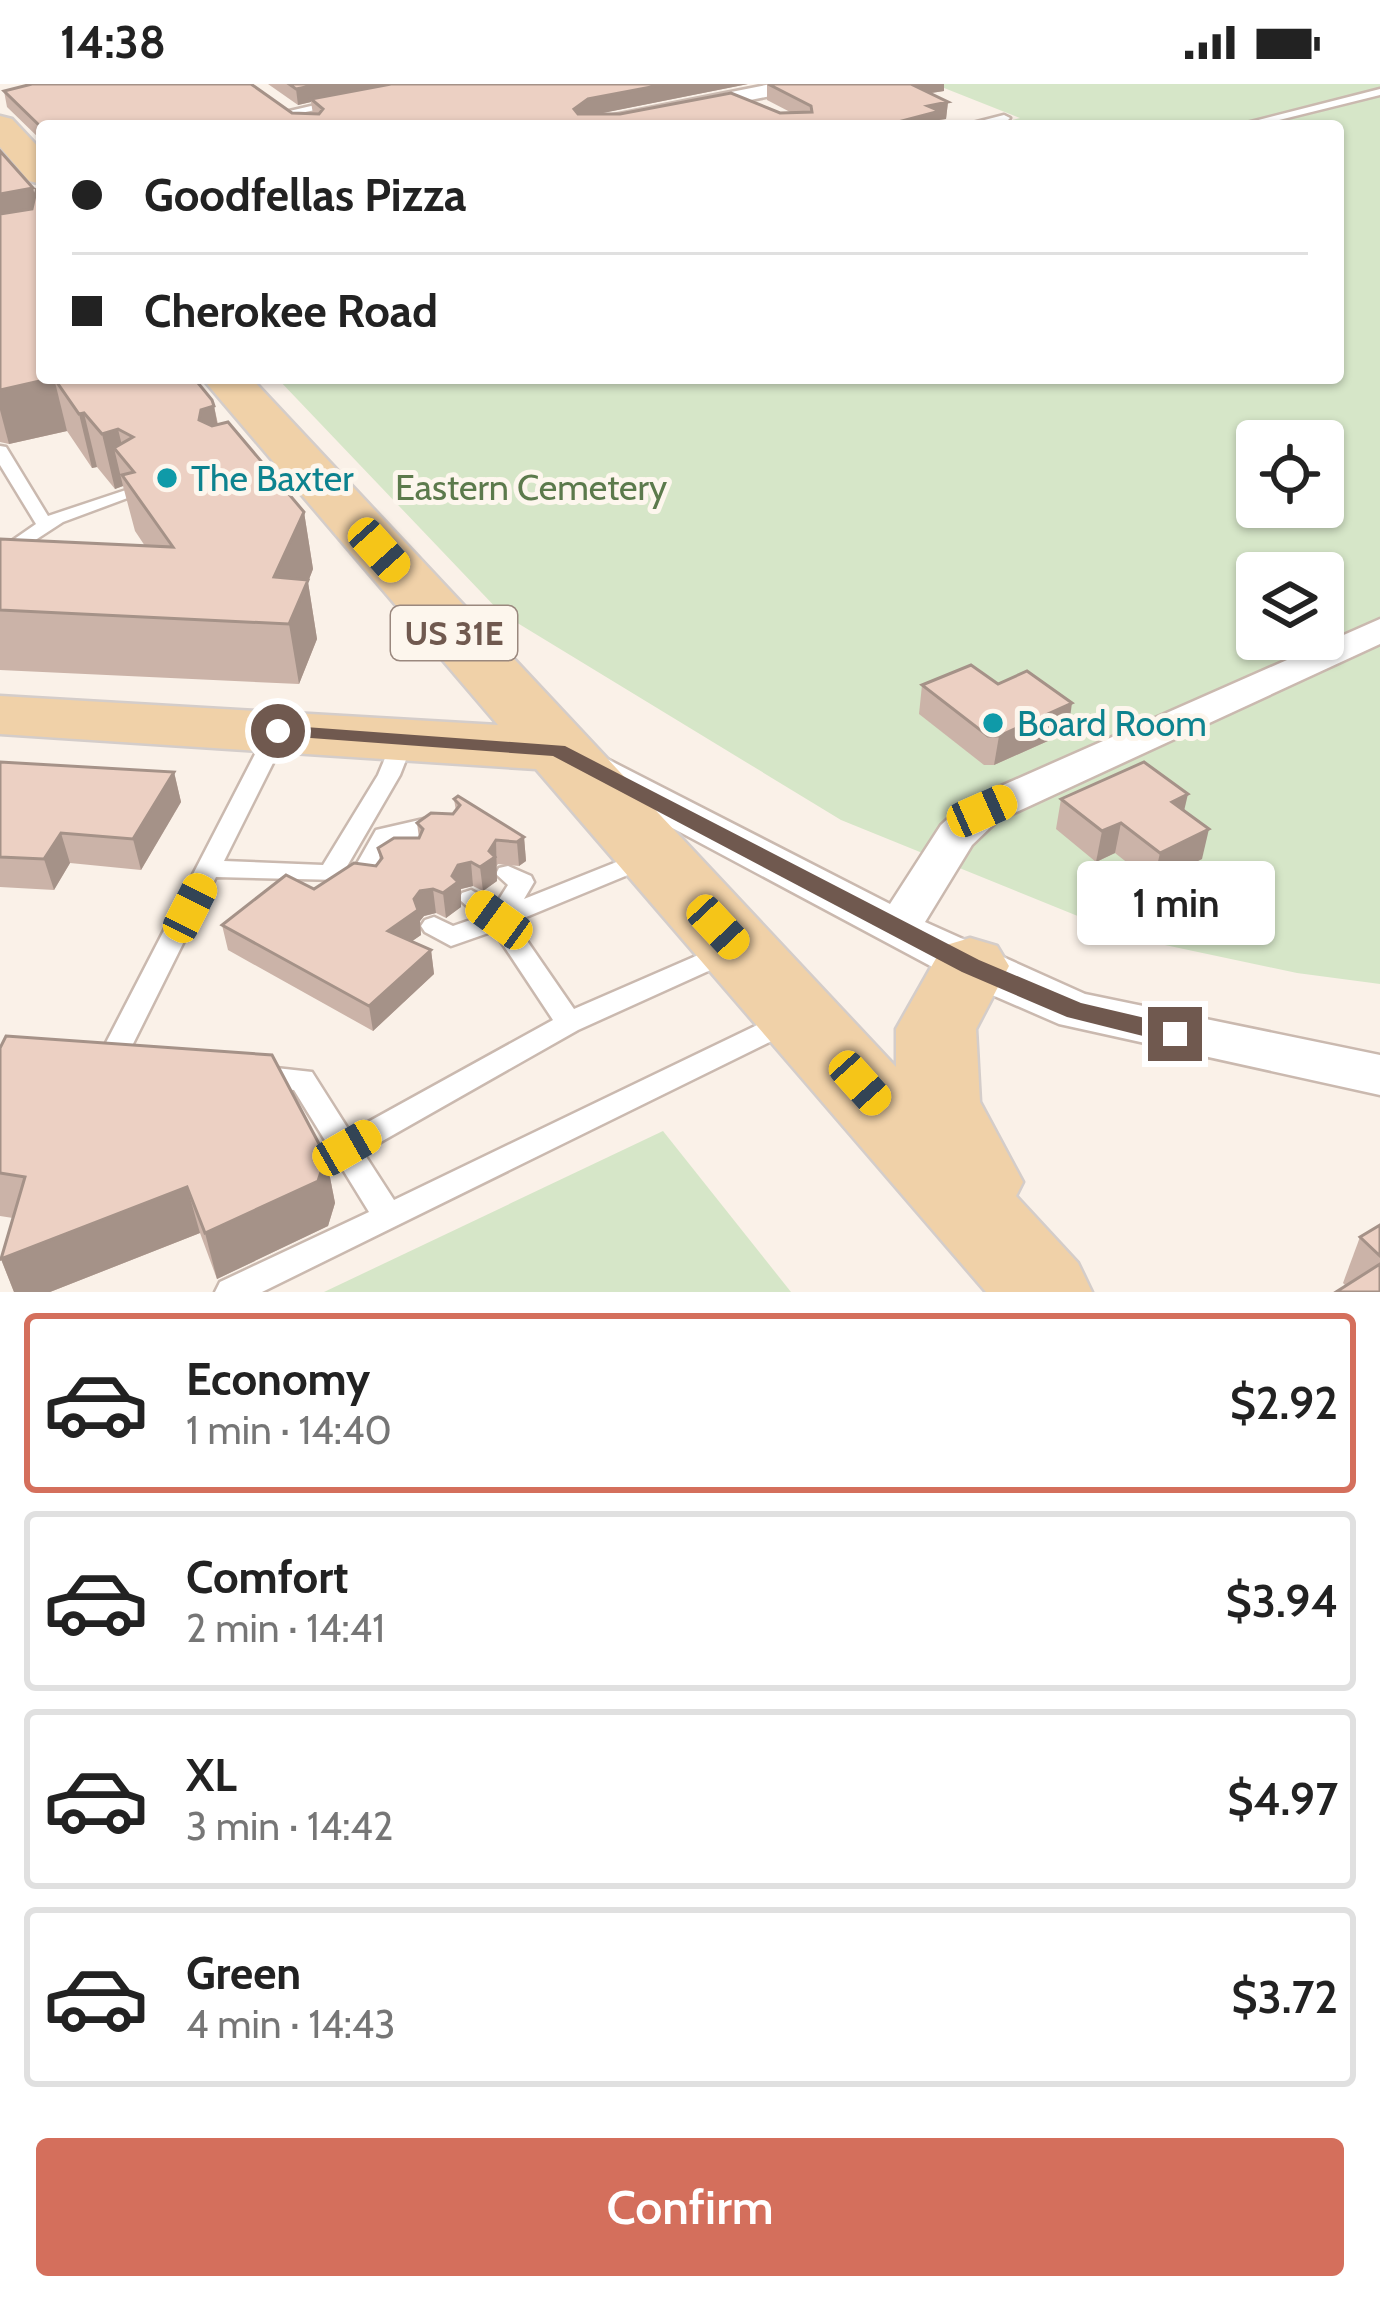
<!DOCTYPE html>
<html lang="en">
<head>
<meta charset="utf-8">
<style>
  :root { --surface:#fff; --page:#f6f6f6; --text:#222; --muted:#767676; --line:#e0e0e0; --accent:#d46f5c }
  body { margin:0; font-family:Cabin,sans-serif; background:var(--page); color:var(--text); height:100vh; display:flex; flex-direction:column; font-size:45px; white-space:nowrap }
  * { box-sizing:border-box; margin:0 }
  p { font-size:39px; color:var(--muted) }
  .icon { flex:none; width:66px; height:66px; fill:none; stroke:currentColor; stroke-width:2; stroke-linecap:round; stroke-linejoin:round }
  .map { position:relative; height:1208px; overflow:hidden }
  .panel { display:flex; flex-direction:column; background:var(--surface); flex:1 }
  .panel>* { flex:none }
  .guide { position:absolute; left:36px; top:36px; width:1308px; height:264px; border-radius:12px; box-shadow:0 3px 9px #0004; display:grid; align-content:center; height:264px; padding:0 36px; background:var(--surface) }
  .fabs { position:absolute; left:1236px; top:336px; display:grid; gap:24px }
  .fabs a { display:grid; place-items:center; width:108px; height:108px; border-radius:12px; background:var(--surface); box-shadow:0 3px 9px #0004; font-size:60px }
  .end { position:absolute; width:54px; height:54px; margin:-27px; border:15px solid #70594f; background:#fff; box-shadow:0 0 0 6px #fff }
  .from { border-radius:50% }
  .bubble { position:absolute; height:84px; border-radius:12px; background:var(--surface); box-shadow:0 3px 9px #0004; font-size:39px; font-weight:600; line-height:84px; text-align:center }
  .car { position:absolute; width:36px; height:72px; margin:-36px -18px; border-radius:15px; box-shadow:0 0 9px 3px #0007; background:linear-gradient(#f5c518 24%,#345 0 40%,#f5c518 0 76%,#345 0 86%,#f5c518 0) }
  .guide b { display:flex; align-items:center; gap:42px; height:114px; font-size:45px }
  .guide b+b { border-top:3px solid var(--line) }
  .guide i { width:30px; height:30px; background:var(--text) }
  ul { padding:21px 0 0; list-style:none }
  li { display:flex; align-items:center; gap:36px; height:180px; margin:0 24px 18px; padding:0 12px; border:6px solid var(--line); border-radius:12px }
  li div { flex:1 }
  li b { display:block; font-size:45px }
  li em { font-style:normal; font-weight:600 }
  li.selected { border-color:var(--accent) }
  li>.icon { width:108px; height:108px; stroke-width:1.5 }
  .primary-button { display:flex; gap:24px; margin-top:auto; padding:24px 36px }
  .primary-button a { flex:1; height:138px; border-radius:12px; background:var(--accent); color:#fff; font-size:48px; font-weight:600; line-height:138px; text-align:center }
  .status { display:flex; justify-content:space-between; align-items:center; height:84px; padding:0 60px; background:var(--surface); direction:ltr }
  .status svg { height:33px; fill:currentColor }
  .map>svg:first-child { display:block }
  .green { fill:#d6e6c8; fill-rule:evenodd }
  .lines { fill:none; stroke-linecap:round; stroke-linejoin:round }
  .lane-casing { stroke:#cab9af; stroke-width:5 }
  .street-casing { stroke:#cab9af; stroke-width:5 }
  .primary-casing { stroke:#d4cdca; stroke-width:5 }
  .lane { fill:#fff; fill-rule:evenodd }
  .street { fill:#fff; fill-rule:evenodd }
  .primary { fill:#f0d1a8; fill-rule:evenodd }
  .wall { fill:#cbb3a8 }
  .shaded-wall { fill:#a59288 }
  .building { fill:#ecd0c3; stroke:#a59288; stroke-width:3 }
  .route { fill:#70594f }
  .culture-dot { fill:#0f9aa8; stroke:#fdf6ed; stroke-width:4.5 }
  .labels { text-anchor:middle; stroke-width:10; stroke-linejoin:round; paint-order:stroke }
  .shield { fill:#fdf6ed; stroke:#9a887e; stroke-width:3 }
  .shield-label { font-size:33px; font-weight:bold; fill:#70594f }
  .culture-label { font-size:36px; fill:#0d838f; stroke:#fdf6ed; text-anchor:start }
  .park-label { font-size:36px; fill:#5c7a4c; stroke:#fdf6ed }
</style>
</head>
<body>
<div class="status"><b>14:38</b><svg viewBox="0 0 49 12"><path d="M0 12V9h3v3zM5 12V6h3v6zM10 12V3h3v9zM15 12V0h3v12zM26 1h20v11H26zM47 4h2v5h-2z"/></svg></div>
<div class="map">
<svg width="1380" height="1208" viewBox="0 0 1380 1208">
  <rect width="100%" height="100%" fill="#faf1e8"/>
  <g class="green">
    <path d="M934 0H1380V900L1297 889 1132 854 841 736 501 529 277 294H1338V42H990L1020 34ZM1257 357H1323V423H1257ZM1257 489H1323V555H1257Z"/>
    <polygon points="663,1047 791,1208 324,1208"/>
  </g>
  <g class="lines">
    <defs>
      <g id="lane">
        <polygon points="1380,5 1380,11 1255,42 1235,42"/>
        <polygon points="337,16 341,21 290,31 285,28"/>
        <polygon points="1004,31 1010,34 1008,36 961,42"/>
        <polygon points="0,362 6,363 48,432 132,404 141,409 63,438 0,479 0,465 36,440 0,381"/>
        <polygon points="278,640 289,647 224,777 323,781 378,691 396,648 412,648 415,653 400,691 339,796 216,793 118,990 108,993 98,990 94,982 267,647"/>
        <polygon points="437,732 450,738 454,743 450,748 393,757 376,788 382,796 379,802 370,804 361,802 351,790 376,746"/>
        <polygon points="644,767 652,769 656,775 652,781 514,838 574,925 719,862 728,859 737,862 741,868 737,874 578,946 363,1068 394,1116 780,930 789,927 798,930 802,937 798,944 262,1208 215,1208 220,1198 369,1128 294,1006 248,1001 244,993 248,985 258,982 312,988 350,1048 553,936 494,847 451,862 425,848 421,842 425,836 434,833 453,842 479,833 459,815 462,809 471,806 496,820 508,801 496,790 499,784 508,782 531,792 534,798 524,815"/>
      </g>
      <g id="street">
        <polygon points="771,0 811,0 801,6 620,42 579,42 589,36"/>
        <polygon points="1380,535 1380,560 997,737 972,761 925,838 1085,910 1380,971 1380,1011 1059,940 953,894 579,694 573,685 579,676 594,672 609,676 890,820 941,741 967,717"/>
      </g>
      <g id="primary">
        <polygon points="0,32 12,35 42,67 42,100 29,97 0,63"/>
        <polygon points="202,294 251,294 896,983 896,945 943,862 970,854 997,862 1009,882 976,945 980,1018 1023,1098 1016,1112 1078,1179 1092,1208 986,1208 536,685 0,650 0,612 498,641"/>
      </g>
    </defs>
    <use href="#lane" class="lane-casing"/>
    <use href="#street" class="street-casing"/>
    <use href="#primary" class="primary-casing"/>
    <use href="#lane" class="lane"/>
    <use href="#street" class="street"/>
    <use href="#primary" class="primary"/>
  </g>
  <g class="wall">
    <polygon points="268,0 748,0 597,30 792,29 767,16 767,0 944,7 931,9 948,18 946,35 939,36 938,42 42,42 42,57 7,23 4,7 313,30 311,18 298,21"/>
    <polygon points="0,67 33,104 35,111 42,294 214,322 218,340 304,428 313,485 308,498 317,555 299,600 0,586 0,455 145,462 135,447 123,402 115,405 97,383 92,384 67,347 9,360 0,358"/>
    <polygon points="922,601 1068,648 994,681 984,681 919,630"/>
    <polygon points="0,678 174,688 181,718 141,786 70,779 54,806 0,803"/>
    <polygon points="454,715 524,753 526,777 519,782 498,780 496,783 497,797 483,807 473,802 461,805 461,823 446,834 436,829 424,832 420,837 421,851 412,857 431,866 434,890 373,947 228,866 222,841 376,782 380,777 378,764 419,754 417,739 453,730 456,727"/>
    <polygon points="1061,715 1184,727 1202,775 1153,799 1115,769 1096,778 1056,745"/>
    <polygon points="0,964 326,1073 335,1119 328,1142 217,1195 200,1149 50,1208 14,1208 1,1175 13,1134 0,1132"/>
    <polygon points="1380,1141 1380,1208 1346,1202 1343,1199 1360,1153"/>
  </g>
  <g class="shaded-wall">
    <polygon points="321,0 406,0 311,15 311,18 298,21 296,5"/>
    <polygon points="667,0 748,0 588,32 575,41 574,25 588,15"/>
    <polygon points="922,0 944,0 944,7 931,9 915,2"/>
    <polygon points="948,18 946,35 939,36 938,42 883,42 928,22"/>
    <polygon points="33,104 42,142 0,157 0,110"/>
    <polygon points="54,294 67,347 9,360 0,326 0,306"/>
    <polygon points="214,322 224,376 199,336 201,326"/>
    <polygon points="84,329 97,383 92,384 79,330"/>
    <polygon points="118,345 126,378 114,364 123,402 115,405 102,350"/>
    <polygon points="304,428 313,485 308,498 317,555 299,600 289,540 274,493"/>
    <polygon points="1072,619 1068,648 994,681 999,652"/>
    <polygon points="174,688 181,718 141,786 133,755"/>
    <polygon points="1188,710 1181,740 1172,718"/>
    <polygon points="1121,739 1115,769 1096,778 1102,747"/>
    <polygon points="1209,745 1202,775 1153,799 1160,769"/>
    <polygon points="61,749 70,779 54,806 44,775"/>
    <polygon points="524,753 526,777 519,782 517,758"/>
    <polygon points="496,756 497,797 483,807 480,783"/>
    <polygon points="471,778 473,802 461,805 461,823 446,834 443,809 458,781"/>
    <polygon points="433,805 436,829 424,832 420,837 421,851 391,872 388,847 420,807"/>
    <polygon points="431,866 434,890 373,947 369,922"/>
    <polygon points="326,1073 335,1119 328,1142 217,1195 205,1149"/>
    <polygon points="187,1103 200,1149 50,1208 14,1208 1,1175"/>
  </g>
  <g class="building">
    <polygon points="32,0 251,0 292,29 319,30 323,25 311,15 391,0 667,0 588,15 574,25 578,30 620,30 731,9 780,29 812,28 811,22 768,0 927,0 915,2 948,18 928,22 940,27 883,42 42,42 42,44 4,7"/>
    <polygon points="289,0 321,0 296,5"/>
    <polygon points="0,67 33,104 0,110"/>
    <polygon points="36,107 42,115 42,294 53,294 0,306 0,130 32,125"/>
    <polygon points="54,294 194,294 212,316 214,322 201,326 199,336 212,342 228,338 304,428 274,493 308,496 289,540 0,526 0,455 173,463 122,391 134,388 114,364 133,353 118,345 102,350 84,329 79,330"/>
    <polygon points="971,581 998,600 1027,587 1072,619 999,652 988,652 922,601"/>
    <polygon points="0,678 174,688 133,755 61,749 44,775 0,773"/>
    <polygon points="1144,678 1188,710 1172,718 1209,745 1160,769 1121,739 1102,747 1061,715"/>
    <polygon points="458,712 524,753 517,758 496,756 489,767 495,773 480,783 471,778 458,781 452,792 458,798 443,809 433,805 420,807 414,815 418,826 388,847 431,866 369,922 222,841 286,791 314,805 354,779 376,782 382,774 378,764 394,754 419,754 423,745 417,739 431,729 453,730 460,721 454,715"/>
    <polygon points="6,952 272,971 326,1073 318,1097 205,1149 187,1103 1,1175 25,1093 0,1089 0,964"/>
    <polygon points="1380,1141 1380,1172 1360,1153"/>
    <polygon points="1380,1180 1380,1208 1336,1208"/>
  </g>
  <polygon class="route" points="278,641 565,662 979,876 1081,919 1175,941 1188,950 1175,960 1067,933 962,888 553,672 270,651 270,642"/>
  <g class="culture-dot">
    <circle cx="167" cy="394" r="12"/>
    <circle cx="993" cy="639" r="12"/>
  </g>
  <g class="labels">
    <rect class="shield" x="391" y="522" width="126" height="54" rx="9"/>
    <g class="shield-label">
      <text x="454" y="561">US 31E</text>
    </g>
    <g class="culture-label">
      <text x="191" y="407">The Baxter</text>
      <text x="1017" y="652">Board Room</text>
    </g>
    <g class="park-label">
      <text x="531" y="416">Eastern Cemetery</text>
    </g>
  </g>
</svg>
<div class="fabs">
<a><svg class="icon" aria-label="locate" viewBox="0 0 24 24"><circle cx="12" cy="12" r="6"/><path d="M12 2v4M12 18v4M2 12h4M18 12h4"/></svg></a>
<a><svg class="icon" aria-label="layers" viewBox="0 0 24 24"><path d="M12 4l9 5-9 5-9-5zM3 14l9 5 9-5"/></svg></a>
</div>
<i class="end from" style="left:278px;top:647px"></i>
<i class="end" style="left:1175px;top:950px"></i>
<div class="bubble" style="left:1077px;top:777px;width:198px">1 min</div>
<i class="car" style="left:379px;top:466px;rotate:138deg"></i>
<i class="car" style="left:982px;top:727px;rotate:66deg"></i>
<i class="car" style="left:190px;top:824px;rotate:27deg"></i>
<i class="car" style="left:499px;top:836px;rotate:306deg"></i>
<i class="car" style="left:718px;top:843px;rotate:137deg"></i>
<i class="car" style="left:860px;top:999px;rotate:138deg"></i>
<i class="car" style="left:347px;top:1064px;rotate:60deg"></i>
<div class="guide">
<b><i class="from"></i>Goodfellas Pizza</b>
<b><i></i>Cherokee Road</b>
</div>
</div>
<section class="panel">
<ul>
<li class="selected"><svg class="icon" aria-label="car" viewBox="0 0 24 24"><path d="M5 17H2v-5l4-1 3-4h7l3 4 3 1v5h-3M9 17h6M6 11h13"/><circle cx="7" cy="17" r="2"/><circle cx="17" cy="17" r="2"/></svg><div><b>Economy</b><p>1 min · 14:40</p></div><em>$2.92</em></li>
<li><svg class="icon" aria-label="car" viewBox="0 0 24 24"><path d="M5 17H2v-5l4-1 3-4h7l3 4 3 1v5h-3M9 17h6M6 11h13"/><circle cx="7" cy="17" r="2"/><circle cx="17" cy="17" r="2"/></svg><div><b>Comfort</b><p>2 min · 14:41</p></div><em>$3.94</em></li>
<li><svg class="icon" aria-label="car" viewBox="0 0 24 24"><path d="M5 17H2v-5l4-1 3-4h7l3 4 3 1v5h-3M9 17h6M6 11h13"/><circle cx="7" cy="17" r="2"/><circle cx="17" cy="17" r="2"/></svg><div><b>XL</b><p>3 min · 14:42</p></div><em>$4.97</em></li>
<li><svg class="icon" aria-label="car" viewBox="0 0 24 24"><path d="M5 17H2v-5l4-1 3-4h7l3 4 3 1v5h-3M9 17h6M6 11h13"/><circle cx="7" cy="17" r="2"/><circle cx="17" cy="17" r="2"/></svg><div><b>Green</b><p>4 min · 14:43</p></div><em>$3.72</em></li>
</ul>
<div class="primary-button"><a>Confirm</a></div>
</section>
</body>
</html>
